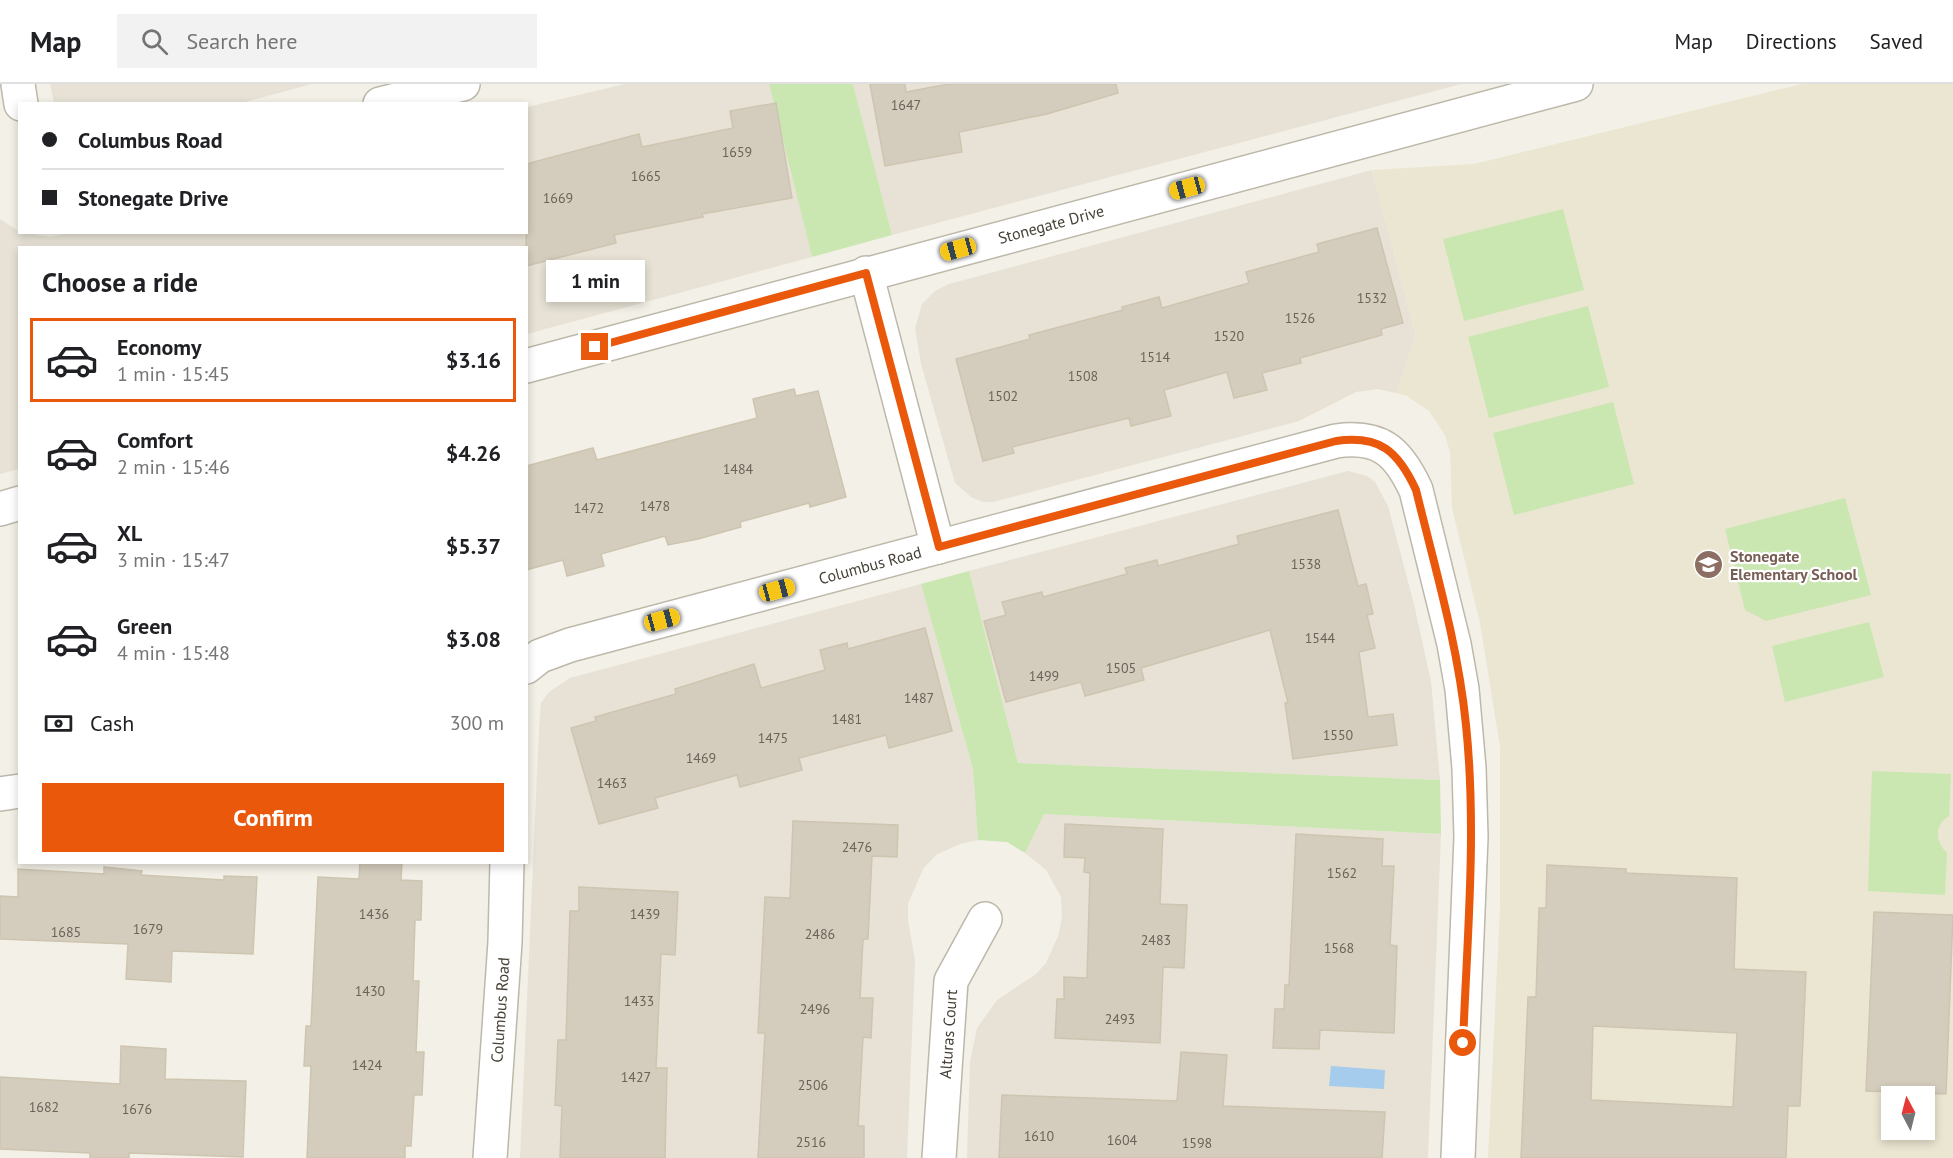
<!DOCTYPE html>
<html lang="en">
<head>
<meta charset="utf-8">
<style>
  :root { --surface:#fff; --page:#f2f2f2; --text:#202124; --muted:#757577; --line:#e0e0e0; --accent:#ea580c }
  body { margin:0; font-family:"PT Sans",sans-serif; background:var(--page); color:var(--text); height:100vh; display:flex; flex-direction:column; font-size:22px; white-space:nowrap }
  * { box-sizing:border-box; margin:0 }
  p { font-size:20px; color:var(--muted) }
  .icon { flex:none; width:33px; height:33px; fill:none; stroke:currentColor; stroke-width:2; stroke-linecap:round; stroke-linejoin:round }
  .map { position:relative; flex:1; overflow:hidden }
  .sheet { position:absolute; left:18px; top:162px; width:510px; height:618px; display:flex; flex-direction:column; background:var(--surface); border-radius:0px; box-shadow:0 3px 9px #0003 }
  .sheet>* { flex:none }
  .guide { position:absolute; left:18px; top:18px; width:510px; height:132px; border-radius:0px; box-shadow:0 3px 9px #0003; display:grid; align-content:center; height:132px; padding:0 24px; background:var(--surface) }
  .needle { width:39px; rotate:353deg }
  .tools { position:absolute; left:1881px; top:1002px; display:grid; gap:12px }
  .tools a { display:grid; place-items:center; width:54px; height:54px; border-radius:0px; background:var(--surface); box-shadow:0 3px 9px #0003; font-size:30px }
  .end { position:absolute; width:27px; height:27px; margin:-14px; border:8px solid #ea580c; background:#fff; box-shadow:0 0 0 3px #fff }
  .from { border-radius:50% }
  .bubble { position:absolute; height:42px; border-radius:0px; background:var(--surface); box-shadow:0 3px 9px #0003; font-size:20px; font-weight:700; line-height:42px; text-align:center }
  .car { position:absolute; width:18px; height:36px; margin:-18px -9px; border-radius:8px; box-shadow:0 0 4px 2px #0007; background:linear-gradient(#f5c518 24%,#345 0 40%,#f5c518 0 76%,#345 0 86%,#f5c518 0) }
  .guide b { display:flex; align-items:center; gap:21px; height:57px; font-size:22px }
  .guide b+b { border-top:2px solid var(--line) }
  .guide i { width:15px; height:15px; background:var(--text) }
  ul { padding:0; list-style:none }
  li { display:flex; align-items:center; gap:18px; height:84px; margin:0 12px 9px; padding:0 12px; border:3px solid transparent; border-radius:0px }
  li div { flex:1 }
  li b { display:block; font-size:22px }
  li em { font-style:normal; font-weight:700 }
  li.on { border-color:var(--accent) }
  li>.icon { width:54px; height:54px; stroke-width:1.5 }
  h2 { padding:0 24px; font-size:27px; line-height:72px }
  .pay { display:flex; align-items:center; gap:15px; height:66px; padding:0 24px; font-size:22px }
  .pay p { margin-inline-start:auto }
  .cta { display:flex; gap:12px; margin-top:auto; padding:12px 24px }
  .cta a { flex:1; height:69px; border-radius:0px; background:var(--accent); color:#fff; font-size:24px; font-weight:700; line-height:69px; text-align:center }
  header { display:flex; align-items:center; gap:36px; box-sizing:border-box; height:84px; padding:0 30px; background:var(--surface); border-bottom:2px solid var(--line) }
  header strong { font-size:28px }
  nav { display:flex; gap:33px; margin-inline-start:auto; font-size:21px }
  .search { width:420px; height:54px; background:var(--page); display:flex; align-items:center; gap:15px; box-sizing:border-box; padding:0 21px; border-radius:0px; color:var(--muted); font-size:22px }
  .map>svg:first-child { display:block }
  .residential { fill:#e7e2d5 }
  .education { fill:#ebe6d1; fill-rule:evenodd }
  .green { fill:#cae6b1 }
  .water { fill:#a5cbed }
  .building { fill:#d4ccbd; stroke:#cec5b0; stroke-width:1.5; fill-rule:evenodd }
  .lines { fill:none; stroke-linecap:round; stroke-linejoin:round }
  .minor-casing { stroke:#beb8aa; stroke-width:36 }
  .tertiary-casing { stroke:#beb8aa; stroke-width:36 }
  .minor { stroke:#fff; stroke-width:33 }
  .tertiary { stroke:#fff; stroke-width:33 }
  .route { stroke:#ea580c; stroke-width:8 }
  .labels { text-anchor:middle; stroke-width:4.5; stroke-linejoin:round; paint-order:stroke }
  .number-label { font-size:14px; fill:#6a6458 }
  .street-label { font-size:16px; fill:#464136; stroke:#fff }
  .education-label { font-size:16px; font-weight:bold; fill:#785e54; stroke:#fff; text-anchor:start }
</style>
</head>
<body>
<header>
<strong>Map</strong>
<div class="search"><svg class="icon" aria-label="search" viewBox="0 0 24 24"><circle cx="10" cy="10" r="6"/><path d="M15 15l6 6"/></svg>Search here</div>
<nav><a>Map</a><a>Directions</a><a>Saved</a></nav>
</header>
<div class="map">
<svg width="1953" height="1074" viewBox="0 0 1953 1074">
  <rect width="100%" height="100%" fill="#f3f0e7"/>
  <g class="residential">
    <polygon points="50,0 312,0 237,20 54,19"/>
    <polygon points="625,0 769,0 812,173 527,250 526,164 20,164 19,385 0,390 0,135 20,148 50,153 75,148 526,148 527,23"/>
    <polygon points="853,0 1461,0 892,151"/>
    <polygon points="1372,86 1416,252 1396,309 1378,305 1356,308 1299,337 993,418 983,418 971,413 955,399 921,280 915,244 922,220 935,207 949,200"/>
    <polygon points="1348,387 1367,392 1375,398 1388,422 1414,520 1431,597 1440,696 1018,679 969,487"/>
    <polygon points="921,500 973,685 978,756 960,760 936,771 923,785 908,820 908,836 915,876 907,1074 520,1074 539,644 541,619 549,608 570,594"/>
    <polygon points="1044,730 1441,750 1428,1074 967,1074 970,978 977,944 997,916 1036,890 1046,879 1059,850 1062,832 1061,813 1046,786 1025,769"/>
  </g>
  <path class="education" d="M1802 0H1953V1074H1488L1500 822V663L1480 539 1452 424 1450 368 1445 351 1429 327 1407 312 1396 309 1416 252 1372 86 1474 80ZM1892 1012H1924V1046H1892Z"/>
  <g class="green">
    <polygon points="769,0 853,0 892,151 812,173"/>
    <polygon points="1563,125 1584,206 1464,237 1443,155"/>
    <polygon points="1588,222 1609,303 1489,334 1468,253"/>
    <polygon points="1613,318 1634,400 1514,431 1493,349"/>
    <polygon points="1845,414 1871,511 1766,537 1745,526 1725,445"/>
    <polygon points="969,487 1018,679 1440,696 1441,750 1044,730 1025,769 1007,758 978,756 973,685 921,500"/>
    <polygon points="1869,538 1884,593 1785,618 1772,562"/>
    <path d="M1872 687 1951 690 1949 732C1934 741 1935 758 1947 769L1945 811 1868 807Z"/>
  </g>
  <polygon class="water" points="1331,982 1385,986 1384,1005 1329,1002"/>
  <g class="building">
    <polygon points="870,0 905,0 906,8 949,0 1116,0 1118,9 1047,30 959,48 962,68 885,82"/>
    <polygon points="776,19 792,114 702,130 703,133 614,151 616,159 526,182 526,80 639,50 642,63 733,44 730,27"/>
    <polygon points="1377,144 1403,239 1381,245 1382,251 1300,274 1301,279 1262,289 1267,306 1234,314 1227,288 1164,306 1171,332 1131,342 1129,334 1012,363 1014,369 983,377 956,275 1030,255 1029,251 1123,226 1122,223 1159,213 1162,224 1249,199 1246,188 1319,168 1317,160"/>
    <polygon points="794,305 796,312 818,307 846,413 810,423 809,419 740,438 741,443 698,455 668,461 665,452 601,470 604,482 567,492 563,476 526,486 526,382 593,364 597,376 757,334 753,315"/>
    <polygon points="1338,426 1358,502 1366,500 1373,530 1367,531 1375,564 1359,568 1368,633 1393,630 1397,661 1293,675 1285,619 1288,619 1270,546 1141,584 1144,596 1085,612 1081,598 1006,618 984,537 1006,531 1002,518 1042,508 1043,513 1127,490 1125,484 1157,476 1158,482 1239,460 1237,452"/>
    <polygon points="925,544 952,647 889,664 886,651 799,674 802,686 740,703 737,691 655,714 658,724 599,740 571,644 596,637 595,633 676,610 675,605 754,580 761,604 825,586 820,566 847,559 848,565"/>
    <polygon points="793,737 898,741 897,773 872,772 868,855 863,855 860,914 873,914 871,954 863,953 858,1042 864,1042 864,1074 758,1074 765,949 758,949 765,813 790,814"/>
    <polygon points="1065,740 1163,745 1160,820 1187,821 1184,884 1163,883 1160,959 1055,954 1057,915 1064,915 1064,893 1087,894 1090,789 1084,788 1085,774 1064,773"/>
    <polygon points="1296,750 1383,755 1382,782 1394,782 1390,861 1397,862 1394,949 1320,946 1319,965 1273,964 1275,925 1284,925 1285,901 1289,901"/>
    <polygon points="360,778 402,778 401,796 422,797 421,836 415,836 413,897 419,897 416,968 424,968 422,1011 414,1011 411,1062 405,1062 405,1074 307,1074 311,982 304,982 306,942 311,942 318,793 359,795"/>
    <path d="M1547 781 1626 785V789L1737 794 1734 885 1806 888 1800 1022H1788L1786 1074H1521L1528 913H1536L1539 824H1546ZM1593 942 1737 949 1733 1023 1591 1016Z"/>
    <polygon points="104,783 142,787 141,791 224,796 224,792 257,793 253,870 172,867 171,898 126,895 128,860 0,855 0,812 18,813 18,785 104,790"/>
    <polygon points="579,803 678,808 675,871 661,870 656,984 667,984 665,1074 560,1074 562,1022 555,1021 558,956 566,956 570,827 579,827"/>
    <polygon points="1874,828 1953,831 1946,1010 1866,1007"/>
    <polygon points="121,962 166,965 165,995 246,997 243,1073 129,1069 129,1074 90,1074 90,1069 0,1065 0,993 120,1000"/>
    <polygon points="1181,968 1227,971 1223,1022 1385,1028 1382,1074 999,1074 1002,1011 1177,1017"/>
  </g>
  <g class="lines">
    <defs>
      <g id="minor">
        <polyline points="18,0 21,20"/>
        <polyline points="380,20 463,0"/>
        <polyline points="866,189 938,463"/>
        <path d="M526 583 540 572 570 561 1336 357C1380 351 1398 367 1416 406L1454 560 1462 605 1469 684 1471 753 1458 1074"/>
        <polyline points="0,710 20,707"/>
        <polyline points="490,1074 505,858 507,778"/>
        <polyline points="939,1074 951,897 985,835"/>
      </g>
      <g id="tertiary">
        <polyline points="526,282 1576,0"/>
        <polyline points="0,425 20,419"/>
      </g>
    </defs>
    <use href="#minor" class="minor-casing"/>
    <use href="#tertiary" class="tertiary-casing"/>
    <use href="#minor" class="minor"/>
    <use href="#tertiary" class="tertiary"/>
  </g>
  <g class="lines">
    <path class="route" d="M595 263 866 189 939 463 1336 357C1380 351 1398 367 1416 406 1435 484 1458 561 1466 641 1477 747 1467 854 1463 959"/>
  </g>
  <defs>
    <symbol id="school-disc" viewBox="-11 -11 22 22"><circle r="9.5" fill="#8d6e63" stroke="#fff"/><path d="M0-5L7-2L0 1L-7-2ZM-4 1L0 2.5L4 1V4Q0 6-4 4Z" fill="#fff"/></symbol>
  </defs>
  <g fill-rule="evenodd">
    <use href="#school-disc" x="1692" y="464" width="33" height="33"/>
  </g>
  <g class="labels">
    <g class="number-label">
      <text x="906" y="26">1647</text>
      <text x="737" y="73">1659</text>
      <text x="646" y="97">1665</text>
      <text x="558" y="119">1669</text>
      <text x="1372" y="219">1532</text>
      <text x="1300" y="239">1526</text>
      <text x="1229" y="257">1520</text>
      <text x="1155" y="278">1514</text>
      <text x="1083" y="297">1508</text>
      <text x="1003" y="317">1502</text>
      <text x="738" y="390">1484</text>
      <text x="655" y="427">1478</text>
      <text x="589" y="429">1472</text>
      <text x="1306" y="485">1538</text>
      <text x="1320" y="559">1544</text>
      <text x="1121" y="589">1505</text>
      <text x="1044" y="597">1499</text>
      <text x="919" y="619">1487</text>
      <text x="847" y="640">1481</text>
      <text x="1338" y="656">1550</text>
      <text x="773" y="659">1475</text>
      <text x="701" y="679">1469</text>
      <text x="612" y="704">1463</text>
      <text x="857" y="768">2476</text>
      <text x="1342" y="794">1562</text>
      <text x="374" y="835">1436</text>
      <text x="645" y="835">1439</text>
      <text x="148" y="850">1679</text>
      <text x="66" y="853">1685</text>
      <text x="820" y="855">2486</text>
      <text x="1156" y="861">2483</text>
      <text x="1339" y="869">1568</text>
      <text x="370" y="912">1430</text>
      <text x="639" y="922">1433</text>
      <text x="815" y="930">2496</text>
      <text x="1120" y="940">2493</text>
      <text x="367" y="986">1424</text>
      <text x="636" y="998">1427</text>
      <text x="813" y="1006">2506</text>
      <text x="44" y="1028">1682</text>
      <text x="137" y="1030">1676</text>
      <text x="1039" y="1057">1610</text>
      <text x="1122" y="1061">1604</text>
      <text x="811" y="1063">2516</text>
      <text x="1197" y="1064">1598</text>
    </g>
    <g class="street-label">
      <text transform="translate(1051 140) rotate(-15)" y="6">Stonegate Drive</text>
      <text transform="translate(870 481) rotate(-15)" y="6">Columbus Road</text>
      <text transform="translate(500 926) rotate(-86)" y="6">Columbus Road</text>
      <text transform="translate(948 950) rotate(-86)" y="6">Alturas Court</text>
    </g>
    <g class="education-label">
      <text x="1730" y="478">Stonegate<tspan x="1730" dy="18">Elementary School</tspan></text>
    </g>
  </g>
</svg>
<div class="tools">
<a><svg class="needle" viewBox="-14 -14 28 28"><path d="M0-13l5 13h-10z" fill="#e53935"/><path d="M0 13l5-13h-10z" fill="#757577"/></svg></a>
</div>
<i class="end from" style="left:1463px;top:959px"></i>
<i class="end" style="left:595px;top:263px"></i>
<div class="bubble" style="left:546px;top:176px;width:99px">1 min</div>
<i class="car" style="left:1187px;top:104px;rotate:255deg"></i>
<i class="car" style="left:958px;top:165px;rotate:255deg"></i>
<i class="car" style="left:777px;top:506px;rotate:75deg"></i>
<i class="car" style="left:662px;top:536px;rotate:75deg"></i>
<div class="guide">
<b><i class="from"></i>Columbus Road</b>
<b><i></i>Stonegate Drive</b>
</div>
<section class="sheet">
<h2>Choose a ride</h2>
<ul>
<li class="on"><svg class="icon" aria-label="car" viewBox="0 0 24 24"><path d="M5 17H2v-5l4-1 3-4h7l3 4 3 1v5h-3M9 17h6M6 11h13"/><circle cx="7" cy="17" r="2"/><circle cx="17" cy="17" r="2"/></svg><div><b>Economy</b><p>1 min · 15:45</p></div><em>$3.16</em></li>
<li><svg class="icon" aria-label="car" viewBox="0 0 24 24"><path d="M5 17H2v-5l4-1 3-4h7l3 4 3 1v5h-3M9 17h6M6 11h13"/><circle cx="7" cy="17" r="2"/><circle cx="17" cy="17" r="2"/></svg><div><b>Comfort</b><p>2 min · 15:46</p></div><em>$4.26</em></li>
<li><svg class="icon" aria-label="car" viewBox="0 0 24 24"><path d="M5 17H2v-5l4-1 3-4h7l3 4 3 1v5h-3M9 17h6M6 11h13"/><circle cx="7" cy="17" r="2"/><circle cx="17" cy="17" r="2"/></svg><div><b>XL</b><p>3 min · 15:47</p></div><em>$5.37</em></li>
<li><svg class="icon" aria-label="car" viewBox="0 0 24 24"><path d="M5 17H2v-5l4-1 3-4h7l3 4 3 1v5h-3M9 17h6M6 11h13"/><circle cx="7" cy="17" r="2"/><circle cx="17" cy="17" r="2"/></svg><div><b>Green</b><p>4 min · 15:48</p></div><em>$3.08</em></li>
</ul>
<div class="pay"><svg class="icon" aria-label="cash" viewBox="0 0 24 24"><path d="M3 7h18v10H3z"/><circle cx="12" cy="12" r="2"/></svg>Cash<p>300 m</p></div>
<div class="cta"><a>Confirm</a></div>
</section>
</div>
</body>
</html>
